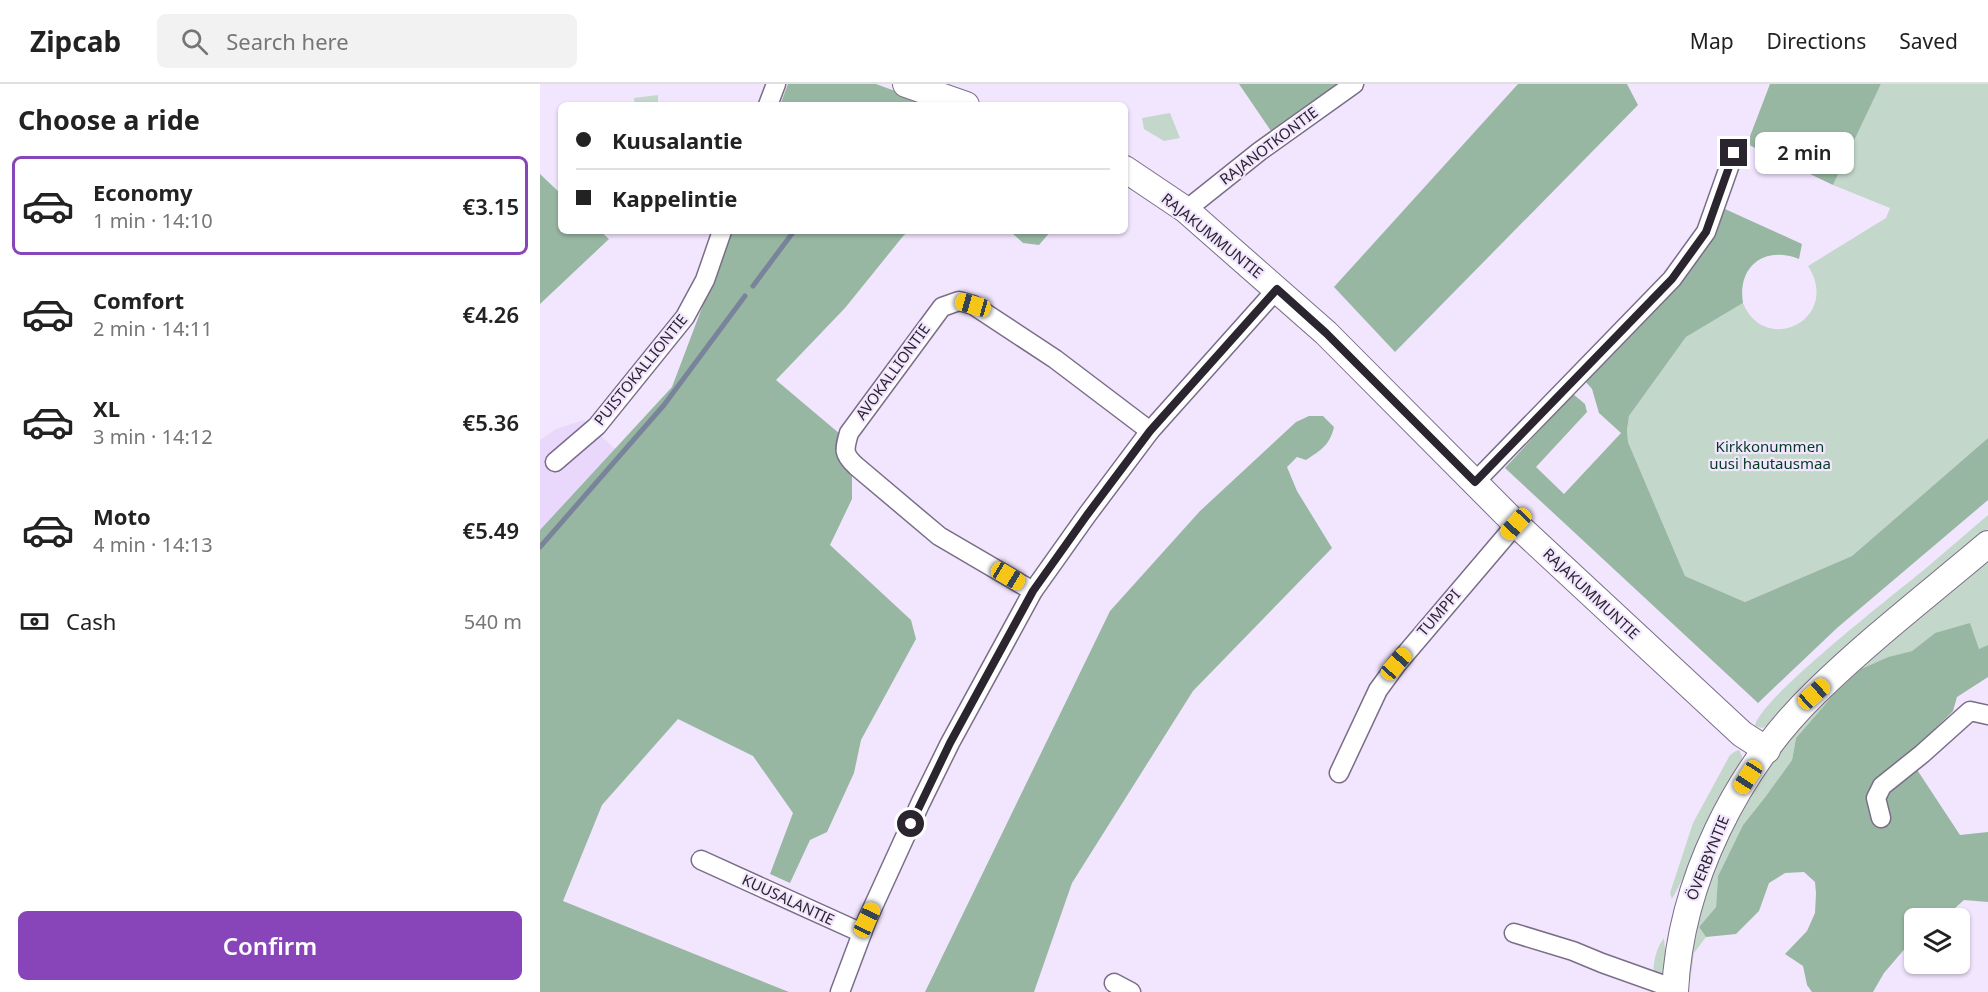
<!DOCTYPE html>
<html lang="en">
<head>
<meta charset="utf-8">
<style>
  :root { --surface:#fff; --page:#f2f2f2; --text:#222; --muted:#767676; --line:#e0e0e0; --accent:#8845ba }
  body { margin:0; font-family:"Noto Sans",sans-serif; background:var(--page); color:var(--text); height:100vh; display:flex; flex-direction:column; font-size:22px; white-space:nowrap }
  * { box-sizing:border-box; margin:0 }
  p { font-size:20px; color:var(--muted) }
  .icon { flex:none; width:33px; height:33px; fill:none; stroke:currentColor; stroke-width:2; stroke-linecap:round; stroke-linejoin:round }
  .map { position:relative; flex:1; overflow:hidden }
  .panel { display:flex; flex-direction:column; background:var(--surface); width:540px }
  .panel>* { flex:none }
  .guide { position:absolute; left:18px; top:18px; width:570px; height:132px; border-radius:9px; box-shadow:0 2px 4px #0004; display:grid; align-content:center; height:132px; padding:0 18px; background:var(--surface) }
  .controls { position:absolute; left:1364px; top:824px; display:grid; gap:12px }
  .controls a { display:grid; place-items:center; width:66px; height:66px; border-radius:9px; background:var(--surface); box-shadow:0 2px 4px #0004; font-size:30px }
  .end { position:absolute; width:27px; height:27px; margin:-14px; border:8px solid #2b2530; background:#fff; box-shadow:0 0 0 3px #fff }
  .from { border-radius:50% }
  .bubble { position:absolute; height:42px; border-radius:9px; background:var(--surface); box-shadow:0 2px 4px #0004; font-size:20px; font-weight:600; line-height:42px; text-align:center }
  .car { position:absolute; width:18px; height:36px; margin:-18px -9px; border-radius:8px; box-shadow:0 0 4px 2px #0007; background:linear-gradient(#f5c518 24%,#345 0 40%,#f5c518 0 76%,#345 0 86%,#f5c518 0) }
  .guide b { display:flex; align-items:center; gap:21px; height:57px; font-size:22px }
  .guide b+b { border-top:2px solid var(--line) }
  .guide i { width:15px; height:15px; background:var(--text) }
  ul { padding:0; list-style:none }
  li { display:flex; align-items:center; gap:18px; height:99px; margin:0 12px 9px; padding:0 6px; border:3px solid transparent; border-radius:9px }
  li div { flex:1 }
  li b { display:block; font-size:22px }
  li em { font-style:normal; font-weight:600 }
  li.current { border-color:var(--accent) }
  li>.icon { width:54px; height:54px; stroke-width:1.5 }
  h2 { padding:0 18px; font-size:27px; line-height:72px }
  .pay { display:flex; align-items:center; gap:15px; height:66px; padding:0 18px; font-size:22px }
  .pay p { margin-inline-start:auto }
  .primary-button { display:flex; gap:12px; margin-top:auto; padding:12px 18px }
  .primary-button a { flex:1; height:69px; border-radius:9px; background:var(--accent); color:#fff; font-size:24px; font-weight:600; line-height:69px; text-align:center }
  header { display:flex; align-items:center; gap:36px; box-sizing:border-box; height:84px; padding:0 30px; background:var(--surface); border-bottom:2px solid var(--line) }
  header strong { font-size:28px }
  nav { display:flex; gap:33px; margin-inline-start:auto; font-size:21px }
  .search { width:420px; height:54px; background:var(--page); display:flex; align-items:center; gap:15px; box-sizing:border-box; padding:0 21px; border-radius:9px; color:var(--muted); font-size:22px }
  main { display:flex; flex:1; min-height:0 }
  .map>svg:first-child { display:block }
  .built { fill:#ead7fc }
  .green { fill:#c3d8ca }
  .forest { fill:#98b7a2 }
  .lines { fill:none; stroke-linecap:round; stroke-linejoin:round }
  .stream { stroke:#79849a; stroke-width:5 }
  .street-casing { stroke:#7a6d88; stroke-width:21 }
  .secondary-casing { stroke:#7a6d88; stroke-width:28 }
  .street { stroke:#fff; stroke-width:18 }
  .secondary { stroke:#fff; stroke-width:26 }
  .route { stroke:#2b2530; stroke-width:8 }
  .labels { text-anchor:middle; stroke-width:4.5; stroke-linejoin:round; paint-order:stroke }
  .street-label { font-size:15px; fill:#2b2530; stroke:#f2e6fe }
  .park-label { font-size:15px; fill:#023c20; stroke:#f2e6fe }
</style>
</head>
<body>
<header>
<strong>Zipcab</strong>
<div class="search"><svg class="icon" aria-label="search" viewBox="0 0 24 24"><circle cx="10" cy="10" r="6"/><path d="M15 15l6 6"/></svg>Search here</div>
<nav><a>Map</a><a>Directions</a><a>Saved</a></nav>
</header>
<main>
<section class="panel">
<h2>Choose a ride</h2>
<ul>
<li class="current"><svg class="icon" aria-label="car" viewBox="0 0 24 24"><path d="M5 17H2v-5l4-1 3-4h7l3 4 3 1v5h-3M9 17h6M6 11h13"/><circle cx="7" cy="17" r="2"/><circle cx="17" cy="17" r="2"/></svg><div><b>Economy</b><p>1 min · 14:10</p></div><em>€3.15</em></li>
<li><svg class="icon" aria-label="car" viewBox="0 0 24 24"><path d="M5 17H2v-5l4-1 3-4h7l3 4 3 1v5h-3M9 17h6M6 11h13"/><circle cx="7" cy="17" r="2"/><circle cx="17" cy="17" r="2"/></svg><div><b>Comfort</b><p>2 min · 14:11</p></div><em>€4.26</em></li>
<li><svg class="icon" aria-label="car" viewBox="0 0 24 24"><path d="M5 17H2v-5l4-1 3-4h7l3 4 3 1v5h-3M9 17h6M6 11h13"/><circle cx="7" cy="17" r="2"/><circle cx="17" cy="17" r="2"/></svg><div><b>XL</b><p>3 min · 14:12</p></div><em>€5.36</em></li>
<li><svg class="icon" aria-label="car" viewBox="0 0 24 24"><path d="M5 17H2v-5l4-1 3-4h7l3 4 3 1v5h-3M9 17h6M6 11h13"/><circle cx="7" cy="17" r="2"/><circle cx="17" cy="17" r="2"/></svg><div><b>Moto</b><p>4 min · 14:13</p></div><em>€5.49</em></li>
</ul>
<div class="pay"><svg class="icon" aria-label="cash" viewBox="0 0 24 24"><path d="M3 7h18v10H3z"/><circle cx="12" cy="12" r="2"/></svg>Cash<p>540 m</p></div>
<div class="primary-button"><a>Confirm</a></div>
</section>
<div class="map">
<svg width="1448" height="908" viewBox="0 0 1448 908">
  <rect width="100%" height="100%" fill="#f2e6fe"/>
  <polygon class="built" points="44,336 76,366 0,446 0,356 16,345"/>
  <g class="green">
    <path d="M1341 0H1448V354L1312 472 1205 518 1145 492 1088 358 1087 346 1089 332 1146 253 1203 219C1225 273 1302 235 1268 182L1346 134 1350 124 1293 101Z"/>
    <polygon points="118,11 118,21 95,21 94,14"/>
    <polygon points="630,29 640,54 624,57 604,45 602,34"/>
    <path d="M1448 431V445L1310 561 1230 641 1222 644 1215 642C1218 616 1357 508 1385 485 1406 467 1427 449 1448 431Z"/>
    <polygon points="1448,471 1448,561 1440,565 1395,549 1372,567 1348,573 1321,585 1295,609 1256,654 1252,676 1226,712 1203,741 1178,792 1176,823 1159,843 1166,853 1154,869 1150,898 1144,904 1169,786 1233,667 1291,602"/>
    <polygon points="1199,666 1202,672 1201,683 1132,815 1130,809 1153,739 1190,671 1196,667"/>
    <path d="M1124 854 1127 887 1121 893 1114 891C1112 880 1117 862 1124 854Z"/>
  </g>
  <g class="forest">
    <polygon points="248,0 336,0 393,21 240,21"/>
    <polygon points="699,0 798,0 731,47"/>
    <polygon points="978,0 1087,0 1098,21 855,268 794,203"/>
    <polygon points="1230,0 1341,0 1293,101 1207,60"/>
    <polygon points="0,90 21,110 21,147 60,147 69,155 0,220"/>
    <path d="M1185 125 1262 160 1259 175C1224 161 1197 183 1203 219L1146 253 1089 332 1087 346 1088 358 1145 492 1205 518 1312 472 1448 354V416L1297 544 1218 619 965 384 1033 310 1045 320 1047 328 996 383 1024 410 1081 349 1059 329 1052 305 1045 297 1169 161Z"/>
    <polygon points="191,147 371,147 364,151 305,224 236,296 300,350 297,374 312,386 312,415 290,461 371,536 376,555 321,656 314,689 287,748 270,756 250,799 230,790 253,729 213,672 138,635 62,721 23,817 249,908 0,908 0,446 132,303"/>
    <polygon points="470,147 511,147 499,161 483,159"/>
    <path d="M769 332H783L794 343C790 361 781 366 766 376L757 373 747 383 757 407 792 464 653 607 532 799 494 908H385L570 527 660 427 756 338Z"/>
    <polygon points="1430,539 1439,565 1448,561 1448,593 1417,613 1413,627 1368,672 1420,751 1448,748 1448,818 1424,816 1404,834 1374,834 1374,854 1344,889 1333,908 1272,908 1267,901 1263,882 1245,870 1267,847 1275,829 1276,809 1275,798 1264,788 1245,789 1229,799 1219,827 1196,850 1166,853 1159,843 1176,823 1178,792 1203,741 1226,712 1252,676 1256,654 1295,609 1321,585 1348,573 1372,567 1395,549"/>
  </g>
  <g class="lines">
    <g class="stream">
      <polyline points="213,202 254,147"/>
      <polyline points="0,463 124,321 205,212"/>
    </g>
    <defs>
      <g id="street">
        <polyline points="228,21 236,0"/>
        <polyline points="646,126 720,67 814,0"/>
        <polyline points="15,378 57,342 145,233 165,196 182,147"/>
        <polyline points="935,398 1132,195 1166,148 1194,69"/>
        <path d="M493 507 399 452 316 382C303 370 304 366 309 349L402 223 419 217 433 221 515 275 610 347"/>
        <polyline points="799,689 838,606 857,580 976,440"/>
        <polyline points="1341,734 1336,714 1342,702 1382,670 1430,627 1448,631"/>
        <polyline points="161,776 322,849"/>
        <polyline points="974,849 1033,867 1062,879 1135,905"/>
        <polyline points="574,899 591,908"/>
        <polyline points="300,908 327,836 380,720 410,659 493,507 547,431 610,347 737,205"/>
      </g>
      <g id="secondary">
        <polyline points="366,0 426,21"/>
        <polyline points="585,85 646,126 786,249 976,440 1202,650 1227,666"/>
        <path d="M1135 908C1140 798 1197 685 1275 609 1329 556 1390 509 1448 460"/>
      </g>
    </defs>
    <use href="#street" class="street-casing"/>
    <use href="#secondary" class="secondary-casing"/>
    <use href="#street" class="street"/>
    <use href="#secondary" class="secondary"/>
  </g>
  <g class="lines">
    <polyline class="route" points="371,740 410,659 493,507 547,431 610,347 737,205 786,249 935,398 1132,195 1166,148 1194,69"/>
  </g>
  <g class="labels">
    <g class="street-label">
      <text transform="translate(729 62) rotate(-37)" y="5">RAJANOTKONTIE</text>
      <text transform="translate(672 152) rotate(39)" y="5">RAJAKUMMUNTIE</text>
      <text transform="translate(101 286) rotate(-51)" y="5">PUISTOKALLIONTIE</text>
      <text transform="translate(353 288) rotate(-54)" y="5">AVOKALLIONTIE</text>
      <text transform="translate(1051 510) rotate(43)" y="5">RAJAKUMMUNTIE</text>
      <text transform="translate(899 529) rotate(-49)" y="5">TUMPPI</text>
      <text transform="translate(1168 774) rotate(-68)" y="5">ÖVERBYNTIE</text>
      <text transform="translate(248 816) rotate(25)" y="5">KUUSALANTIE</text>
    </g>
    <g class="park-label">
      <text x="1230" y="368">Kirkkonummen<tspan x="1230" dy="17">uusi hautausmaa</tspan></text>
    </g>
  </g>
</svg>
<div class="controls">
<a><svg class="icon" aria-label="layers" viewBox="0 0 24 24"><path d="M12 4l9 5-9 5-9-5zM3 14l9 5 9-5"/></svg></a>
</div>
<i class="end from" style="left:371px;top:740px"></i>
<i class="end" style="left:1194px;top:69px"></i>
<div class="bubble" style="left:1215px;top:48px;width:99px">2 min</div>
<i class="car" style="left:433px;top:221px;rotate:286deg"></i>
<i class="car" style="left:976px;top:440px;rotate:223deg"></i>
<i class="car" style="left:468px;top:492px;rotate:121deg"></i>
<i class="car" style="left:856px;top:580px;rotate:41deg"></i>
<i class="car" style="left:1274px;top:610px;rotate:48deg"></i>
<i class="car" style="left:1208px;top:693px;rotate:213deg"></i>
<i class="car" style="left:327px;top:836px;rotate:25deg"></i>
<div class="guide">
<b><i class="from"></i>Kuusalantie</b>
<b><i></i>Kappelintie</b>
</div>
</div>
</main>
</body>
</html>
